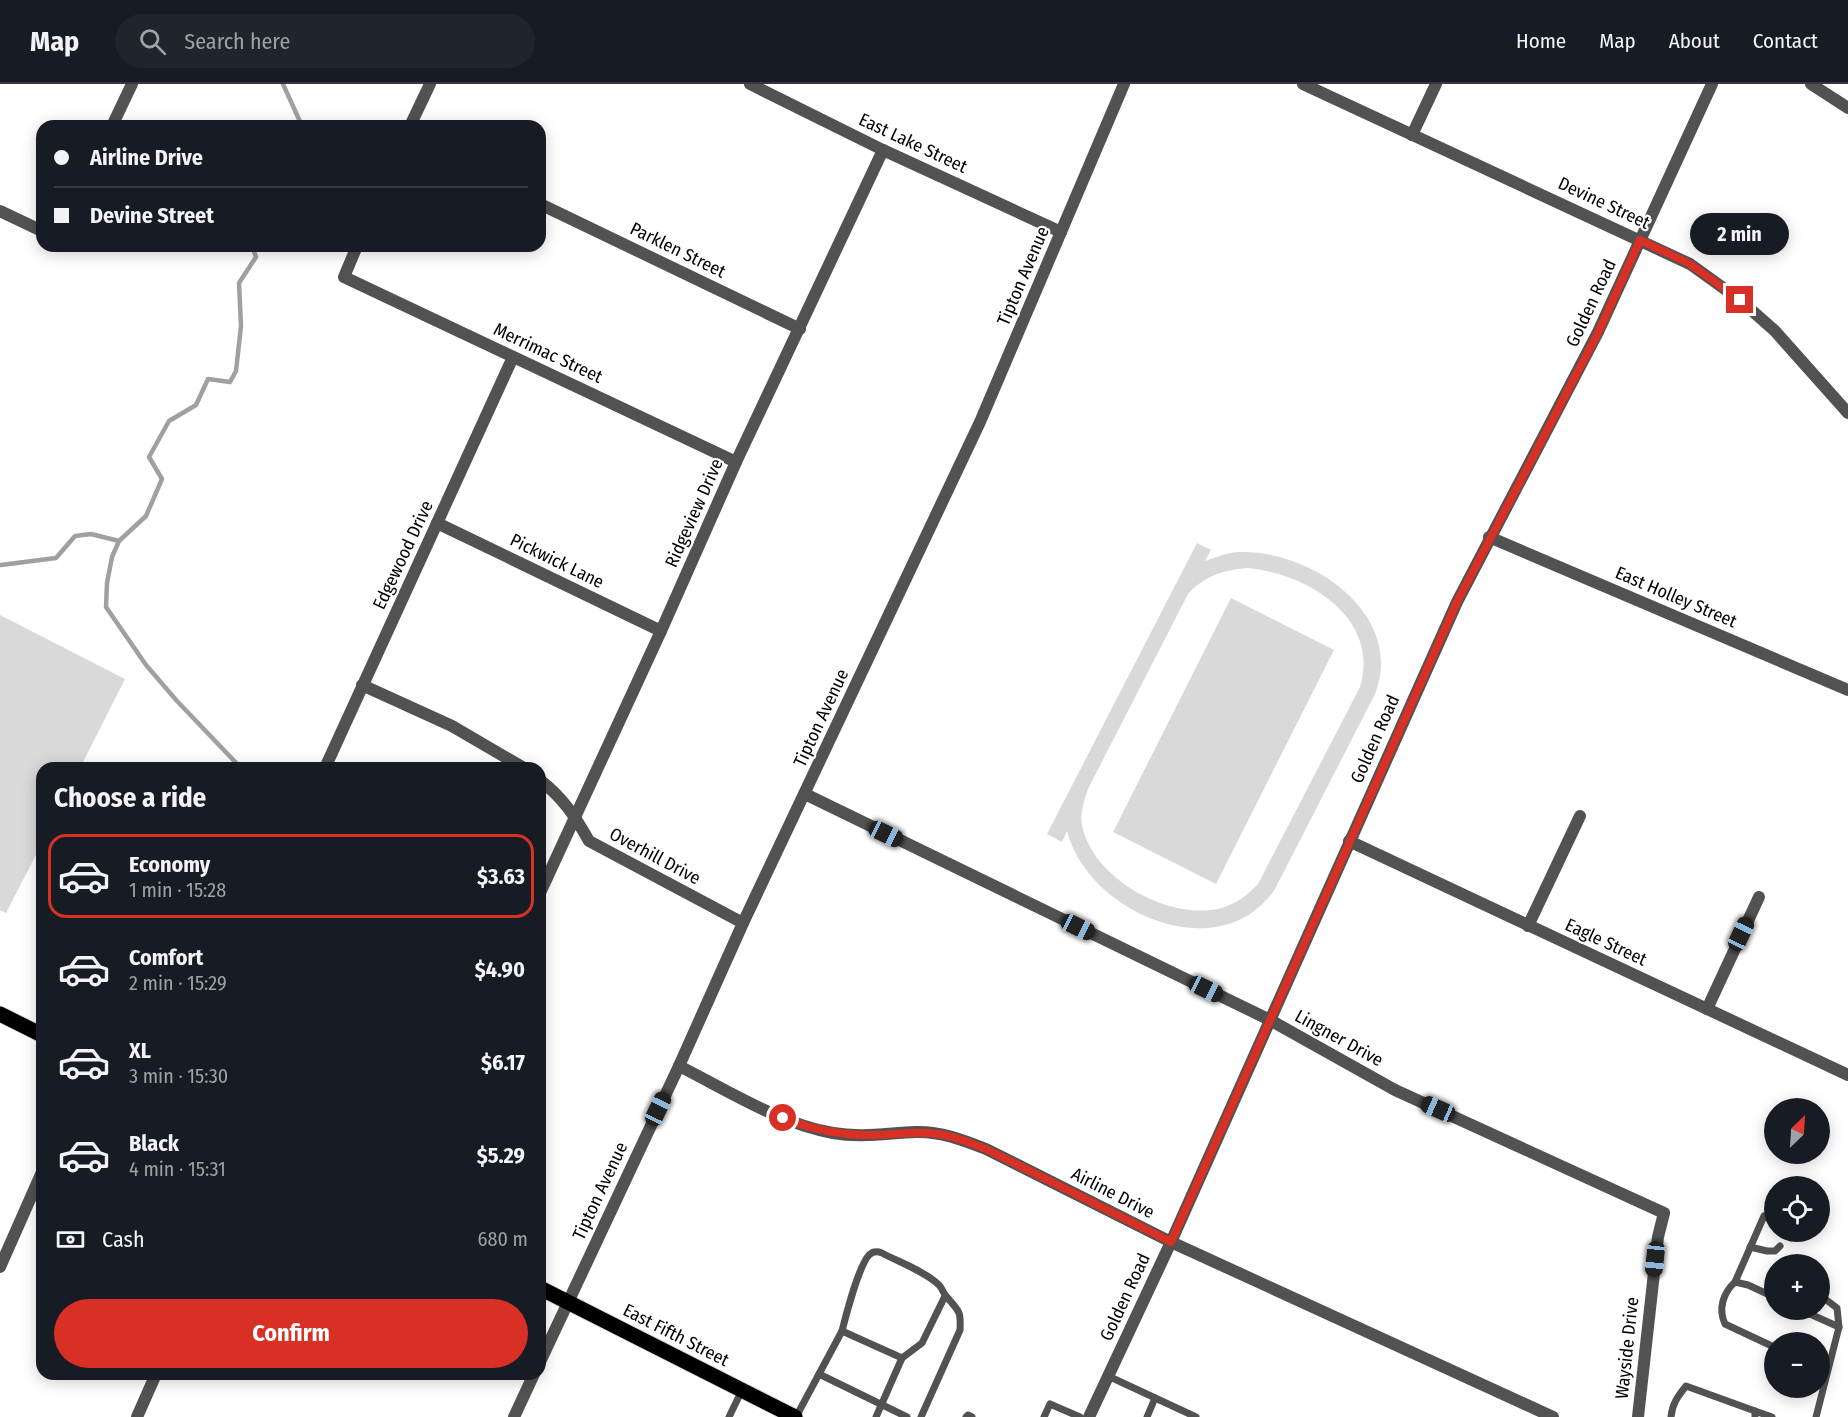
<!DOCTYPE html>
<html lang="en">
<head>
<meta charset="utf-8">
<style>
  :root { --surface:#171b24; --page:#20242c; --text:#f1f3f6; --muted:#9ea1a6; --line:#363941; --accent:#d93025 }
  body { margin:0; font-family:"Fira Sans Condensed",sans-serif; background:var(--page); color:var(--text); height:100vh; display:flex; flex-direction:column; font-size:22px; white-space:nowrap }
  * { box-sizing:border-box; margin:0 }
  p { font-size:20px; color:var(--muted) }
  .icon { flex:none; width:33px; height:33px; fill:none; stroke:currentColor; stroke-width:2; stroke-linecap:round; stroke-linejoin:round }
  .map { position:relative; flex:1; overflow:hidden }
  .drawer { position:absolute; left:36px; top:678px; width:510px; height:618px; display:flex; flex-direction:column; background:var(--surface); border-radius:18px; box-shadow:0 3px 15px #0003 }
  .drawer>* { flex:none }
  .guide { position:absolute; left:36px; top:36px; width:510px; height:132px; border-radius:18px; box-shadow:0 3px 15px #0003; display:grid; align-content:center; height:132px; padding:0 18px; background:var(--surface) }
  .needle { width:39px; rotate:25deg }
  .tools { position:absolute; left:1764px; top:1014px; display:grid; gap:12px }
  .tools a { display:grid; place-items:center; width:66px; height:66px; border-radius:50%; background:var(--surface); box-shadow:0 3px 15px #0003; font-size:30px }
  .end { position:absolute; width:27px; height:27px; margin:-14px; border:8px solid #d93025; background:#fff; box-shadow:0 0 0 3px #fff }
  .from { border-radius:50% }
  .bubble { position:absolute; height:42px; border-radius:21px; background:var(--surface); box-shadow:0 3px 15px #0003; font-size:20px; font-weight:700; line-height:42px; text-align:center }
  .car { position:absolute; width:18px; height:36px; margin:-18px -9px; border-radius:8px; box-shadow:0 0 4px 2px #0007; background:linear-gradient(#222 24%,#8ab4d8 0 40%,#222 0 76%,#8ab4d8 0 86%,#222 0) }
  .guide b { display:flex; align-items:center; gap:21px; height:57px; font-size:22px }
  .guide b+b { border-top:2px solid var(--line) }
  .guide i { width:15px; height:15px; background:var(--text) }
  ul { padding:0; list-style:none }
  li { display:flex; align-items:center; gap:18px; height:84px; margin:0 12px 9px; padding:0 6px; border:3px solid transparent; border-radius:18px }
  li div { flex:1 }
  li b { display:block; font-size:22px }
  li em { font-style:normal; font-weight:700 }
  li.active { border-color:var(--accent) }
  li>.icon { width:54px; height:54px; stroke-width:1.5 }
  h2 { padding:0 18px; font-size:27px; line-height:72px }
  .pay { display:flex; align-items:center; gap:15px; height:66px; padding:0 18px; font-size:22px }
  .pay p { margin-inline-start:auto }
  .primary-button { display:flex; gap:12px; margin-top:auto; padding:12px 18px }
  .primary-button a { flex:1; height:69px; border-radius:36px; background:var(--accent); color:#fff; font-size:24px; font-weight:700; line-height:69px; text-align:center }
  header { display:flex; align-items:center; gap:36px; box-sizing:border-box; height:84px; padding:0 30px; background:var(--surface); border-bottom:2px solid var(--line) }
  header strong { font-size:28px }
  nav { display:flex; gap:33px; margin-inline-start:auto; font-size:21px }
  .search { width:420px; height:54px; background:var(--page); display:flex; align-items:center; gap:15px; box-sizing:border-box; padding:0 21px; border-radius:33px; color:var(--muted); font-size:22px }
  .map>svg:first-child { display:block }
  .garden { fill:#d9d9d9; fill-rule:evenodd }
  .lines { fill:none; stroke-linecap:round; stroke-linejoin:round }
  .stream { stroke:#a0a0a0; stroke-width:4.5 }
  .primary-casing { stroke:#dbdbdb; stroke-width:17 }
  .service { stroke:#525252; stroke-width:7 }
  .minor { stroke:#525252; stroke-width:12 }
  .tertiary { stroke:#525252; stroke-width:12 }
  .primary { stroke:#000; stroke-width:15 }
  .route { stroke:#d93025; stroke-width:8 }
  .labels { text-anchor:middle; stroke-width:4.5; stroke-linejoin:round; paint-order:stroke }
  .street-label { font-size:18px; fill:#000; stroke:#fff }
</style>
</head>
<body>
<header>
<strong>Map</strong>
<div class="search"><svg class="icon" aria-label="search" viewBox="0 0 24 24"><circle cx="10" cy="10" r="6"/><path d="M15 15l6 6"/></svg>Search here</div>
<nav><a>Home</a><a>Map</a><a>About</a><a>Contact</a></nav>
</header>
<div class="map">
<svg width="1848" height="1333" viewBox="0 0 1848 1333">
  <rect width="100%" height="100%" fill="#fff"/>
  <g class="garden">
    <path d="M1197 459 1211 466 1205 477C1217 473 1228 468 1240 468 1312 466 1406 531 1375 610L1275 805C1220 886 1088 829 1067 747L1062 758 1047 750ZM1247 484C1307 489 1381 534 1360 603L1258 800C1245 814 1230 824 1211 826 1161 832 1092 792 1082 741 1080 729 1084 716 1088 705L1188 510C1204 492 1224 486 1247 484Z"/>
    <polygon points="1231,514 1334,566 1216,800 1113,748"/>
    <polygon points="0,531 125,595 80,684 42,684 42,759 6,829 0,826"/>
  </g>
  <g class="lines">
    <g class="stream">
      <polyline points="283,0 302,42"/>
      <polyline points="1,481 56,474 75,452 91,450 119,457"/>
      <polyline points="241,684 177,617 146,581 106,523 107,499 112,473 119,457 146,432 162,395 149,373 169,337 196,321 208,295 230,298 236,287 241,242 239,199 256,173 252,162"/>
    </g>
    <defs>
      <g id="primary">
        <polyline points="0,930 42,951"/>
        <polyline points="540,1204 795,1333"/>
      </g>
    </defs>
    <use href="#primary" class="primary-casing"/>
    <g class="service">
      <polyline points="1785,1150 1785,1148"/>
      <polyline points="1750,1163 1767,1167 1775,1167 1780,1162"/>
      <polyline points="1735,1198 1764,1132 1774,1137"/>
      <path d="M1774 1213 1748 1201 1735 1198C1723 1209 1718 1225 1725 1240L1774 1263"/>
      <polyline points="1825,1215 1837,1224 1839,1243"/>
      <polyline points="1801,1226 1839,1243 1816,1333"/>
      <path d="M842 1247C846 1231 859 1182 869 1171 873 1167 877 1167 882 1169 899 1178 926 1188 939 1201 943 1205 943 1210 947 1213 959 1228 961 1226 960 1246L921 1333"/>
      <polyline points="902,1274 922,1259 945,1212"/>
      <polyline points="819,1290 907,1333"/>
      <polyline points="1108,1292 1196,1333"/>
      <polyline points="729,1333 742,1306"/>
      <polyline points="796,1333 842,1247 902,1274 876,1333"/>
      <polyline points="966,1333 968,1331 972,1333"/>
      <polyline points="1044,1333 1050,1320 1080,1333"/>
      <polyline points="1147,1333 1155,1314"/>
      <path d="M1671 1333C1672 1320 1678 1312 1686 1302L1755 1327"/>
      <polyline points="1755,1333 1755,1327 1772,1333"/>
    </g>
    <g class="minor">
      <polyline points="750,0 883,66 1061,148"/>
      <polyline points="1303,0 1690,180 1740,216 1775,247 1848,329"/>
      <polyline points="1811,0 1848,24"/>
      <polyline points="112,42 132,0"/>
      <polyline points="410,42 430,0"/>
      <polyline points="1412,51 1436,0"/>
      <polyline points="540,120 800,245"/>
      <polyline points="0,127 42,147"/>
      <polyline points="357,162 344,193 736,378"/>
      <polyline points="437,439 661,547"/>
      <polyline points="1489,453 1848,606"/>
      <polyline points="362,601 452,642 524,684"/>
      <polyline points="325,684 513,273"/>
      <path d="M540 696C563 714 575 732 589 757L743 839"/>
      <polyline points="805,710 1270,936 1395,1006 1664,1129 1658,1153 1638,1333"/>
      <polyline points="1349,757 1848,991"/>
      <polyline points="540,809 661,547 736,378 883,66"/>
      <polyline points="1528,842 1580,732"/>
      <polyline points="1707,925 1759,813"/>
      <path d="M679 982C727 1006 780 1040 833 1049 861 1054 888 1049 915 1048 940 1047 963 1056 986 1065L1171 1158 1553 1333"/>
      <polyline points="0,1183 42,1088"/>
      <polyline points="540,1278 679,982 743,839 980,338 1124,0"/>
      <polyline points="137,1333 156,1290"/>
      <polyline points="514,1333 534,1290"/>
    </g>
    <polyline class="tertiary" points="1089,1333 1171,1158 1457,518 1598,248 1712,0"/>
    <use href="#primary" class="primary"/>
  </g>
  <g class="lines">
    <path class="route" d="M783 1034C811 1045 839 1051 869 1051 892 1052 914 1046 938 1050 955 1052 970 1059 986 1065L1171 1158 1457 518 1598 249 1640 156 1690 180 1740 216"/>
  </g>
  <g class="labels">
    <g class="street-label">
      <text transform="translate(913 59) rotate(25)" y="6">East Lake Street</text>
      <text transform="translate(1604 119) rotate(25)" y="6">Devine Street</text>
      <text transform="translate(678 166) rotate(26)" y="6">Parklen Street</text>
      <text transform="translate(1023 192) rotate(-67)" y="6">Tipton Avenue</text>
      <text transform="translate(1591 219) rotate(-65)" y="6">Golden Road</text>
      <text transform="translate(548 269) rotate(25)" y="6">Merrimac Street</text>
      <text transform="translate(694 429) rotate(-66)" y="6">Ridgeview Drive</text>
      <text transform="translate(403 471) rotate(-65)" y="6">Edgewood Drive</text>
      <text transform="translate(557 477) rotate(26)" y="6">Pickwick Lane</text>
      <text transform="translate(1676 513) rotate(23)" y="6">East Holley Street</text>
      <text transform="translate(821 634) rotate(-65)" y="6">Tipton Avenue</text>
      <text transform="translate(1375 655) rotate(-66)" y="6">Golden Road</text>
      <text transform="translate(655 772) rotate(28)" y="6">Overhill Drive</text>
      <text transform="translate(1606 858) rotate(25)" y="6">Eagle Street</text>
      <text transform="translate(1339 954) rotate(29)" y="6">Lingner Drive</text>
      <text transform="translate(600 1107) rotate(-65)" y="6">Tipton Avenue</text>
      <text transform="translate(1113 1109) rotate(27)" y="6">Airline Drive</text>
      <text transform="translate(1125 1213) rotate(-65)" y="6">Golden Road</text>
      <text transform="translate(676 1251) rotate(27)" y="6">East Fifth Street</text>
      <text transform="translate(1627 1264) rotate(-84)" y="6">Wayside Drive</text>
    </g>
  </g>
</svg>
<div class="tools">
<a><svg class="needle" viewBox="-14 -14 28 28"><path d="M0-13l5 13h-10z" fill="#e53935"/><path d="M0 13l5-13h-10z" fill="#9ea1a6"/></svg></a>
<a><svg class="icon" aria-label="locate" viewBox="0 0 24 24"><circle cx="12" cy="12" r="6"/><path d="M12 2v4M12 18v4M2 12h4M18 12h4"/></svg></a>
<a>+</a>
<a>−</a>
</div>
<i class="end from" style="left:783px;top:1034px"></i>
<i class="end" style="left:1740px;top:216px"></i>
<div class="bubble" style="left:1690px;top:129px;width:99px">2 min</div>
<i class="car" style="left:886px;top:750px;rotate:116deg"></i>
<i class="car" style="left:1078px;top:843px;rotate:116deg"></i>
<i class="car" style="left:1741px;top:850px;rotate:25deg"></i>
<i class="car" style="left:1206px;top:905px;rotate:116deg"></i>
<i class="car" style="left:658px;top:1025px;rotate:25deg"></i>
<i class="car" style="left:1438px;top:1025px;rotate:294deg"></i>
<i class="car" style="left:1655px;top:1175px;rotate:186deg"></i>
<div class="guide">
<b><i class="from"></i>Airline Drive</b>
<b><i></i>Devine Street</b>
</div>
<section class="drawer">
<h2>Choose a ride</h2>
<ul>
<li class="active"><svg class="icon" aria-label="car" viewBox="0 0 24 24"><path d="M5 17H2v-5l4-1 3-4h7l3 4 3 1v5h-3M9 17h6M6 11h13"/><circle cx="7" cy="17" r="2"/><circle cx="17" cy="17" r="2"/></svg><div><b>Economy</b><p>1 min · 15:28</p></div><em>$3.63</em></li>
<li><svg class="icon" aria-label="car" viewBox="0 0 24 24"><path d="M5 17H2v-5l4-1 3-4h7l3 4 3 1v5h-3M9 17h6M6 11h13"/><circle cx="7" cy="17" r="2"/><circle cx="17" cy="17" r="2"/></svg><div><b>Comfort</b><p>2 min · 15:29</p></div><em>$4.90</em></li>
<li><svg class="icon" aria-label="car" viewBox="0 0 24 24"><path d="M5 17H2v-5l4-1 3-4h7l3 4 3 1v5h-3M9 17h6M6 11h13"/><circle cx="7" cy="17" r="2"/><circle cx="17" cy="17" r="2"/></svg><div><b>XL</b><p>3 min · 15:30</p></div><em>$6.17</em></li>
<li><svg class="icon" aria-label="car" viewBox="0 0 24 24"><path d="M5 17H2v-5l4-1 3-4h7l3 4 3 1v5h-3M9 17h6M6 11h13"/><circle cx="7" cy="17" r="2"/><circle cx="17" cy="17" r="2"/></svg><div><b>Black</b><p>4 min · 15:31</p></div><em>$5.29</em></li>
</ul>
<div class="pay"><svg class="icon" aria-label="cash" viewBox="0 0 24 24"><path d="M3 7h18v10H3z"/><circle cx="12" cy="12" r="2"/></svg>Cash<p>680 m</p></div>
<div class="primary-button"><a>Confirm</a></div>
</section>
</div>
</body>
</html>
